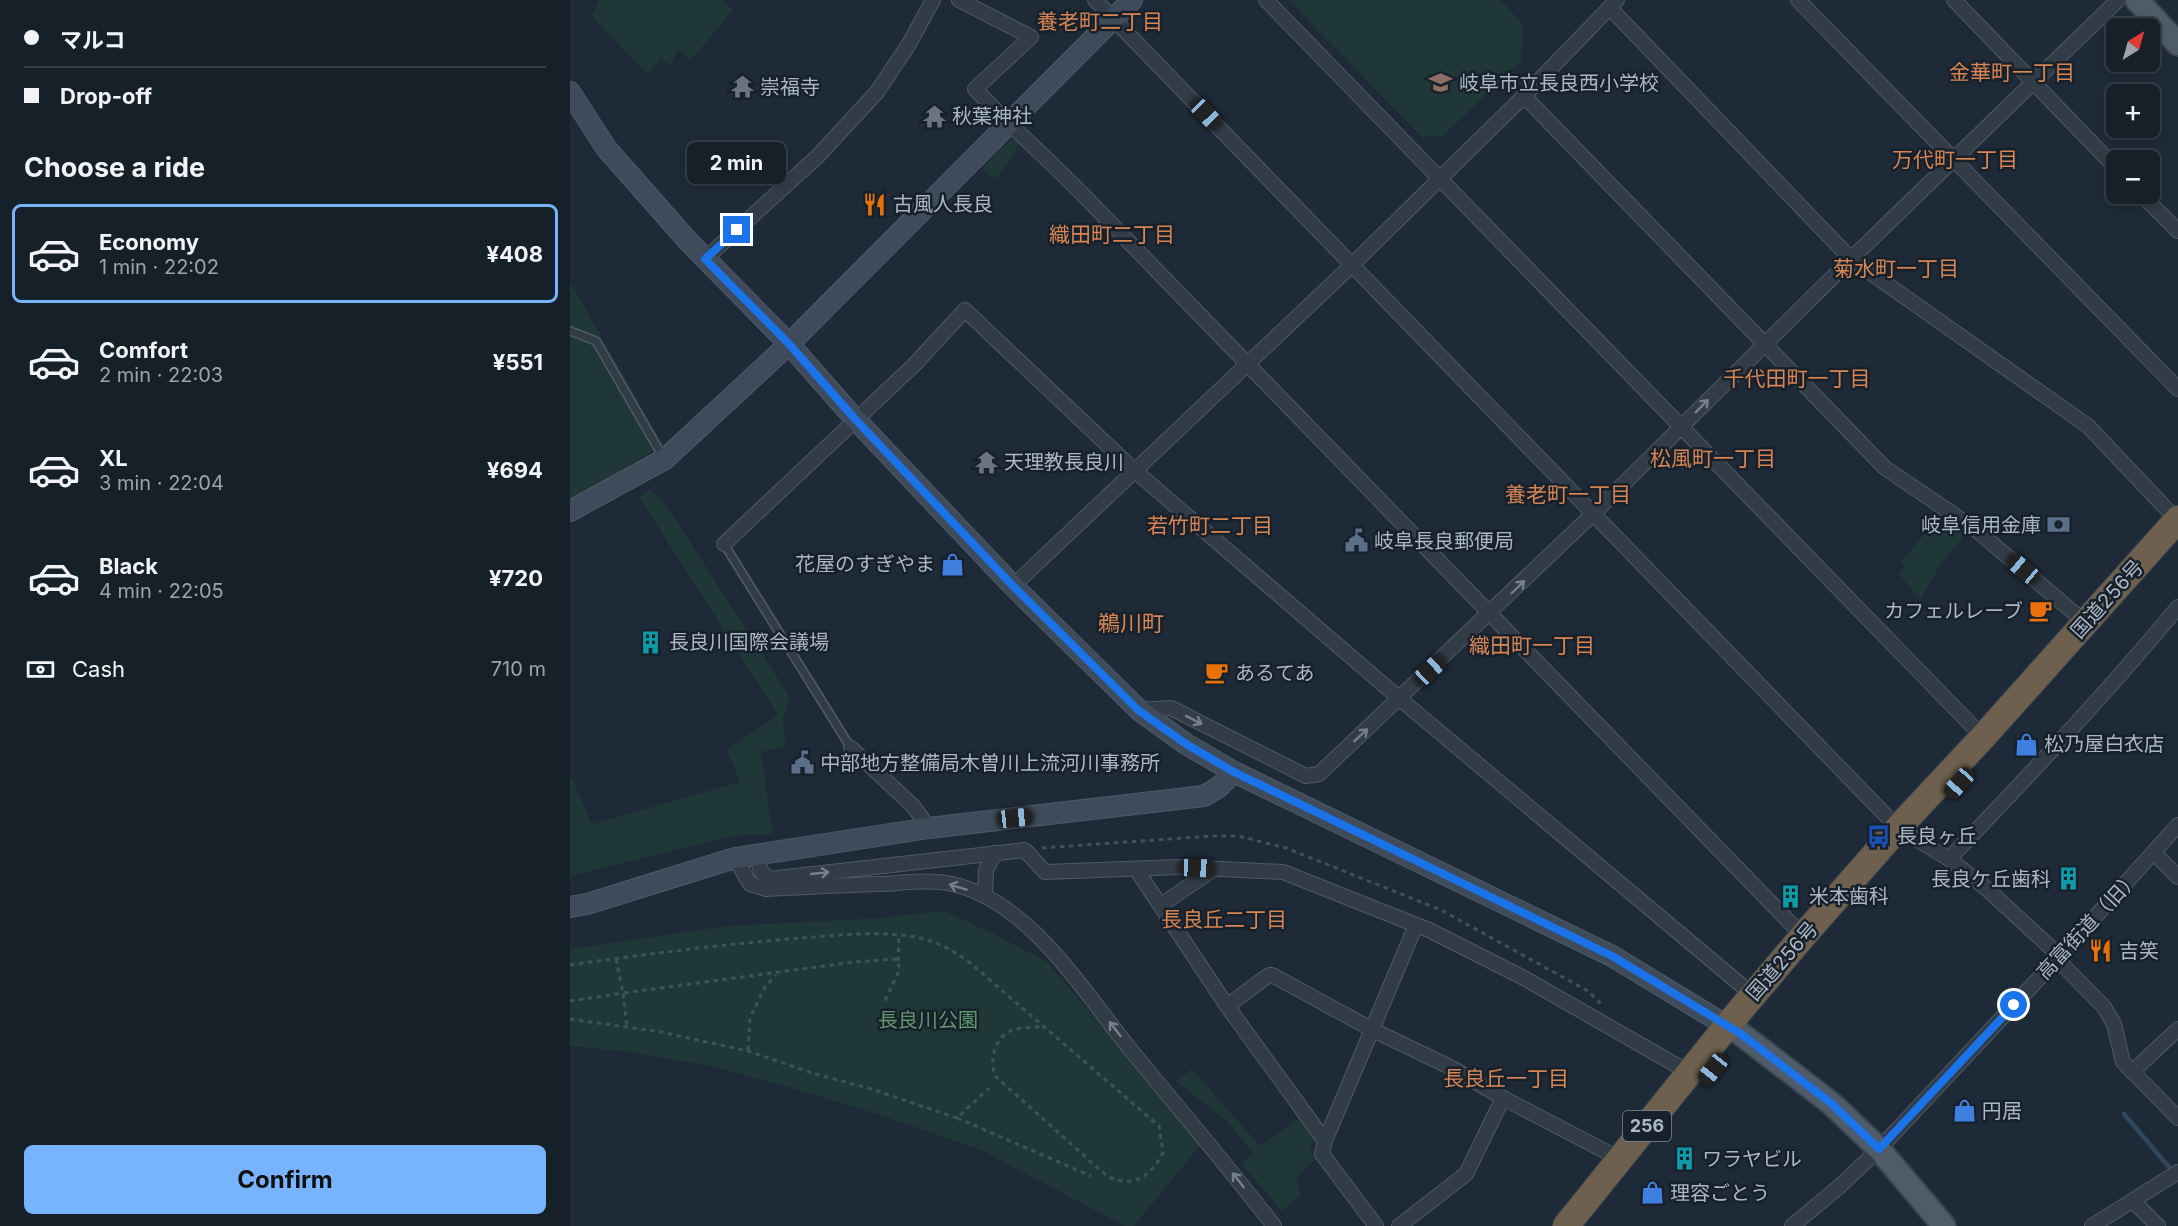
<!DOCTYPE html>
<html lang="en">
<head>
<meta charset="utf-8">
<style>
  :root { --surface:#162029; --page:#1f2831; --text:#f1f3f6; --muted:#9ea3a8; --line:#353e46; --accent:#78b4fd }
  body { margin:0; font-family:Inter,"Noto Sans JP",sans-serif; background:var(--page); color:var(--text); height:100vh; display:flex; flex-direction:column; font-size:22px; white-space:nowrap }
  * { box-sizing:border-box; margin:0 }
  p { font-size:20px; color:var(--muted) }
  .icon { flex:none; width:33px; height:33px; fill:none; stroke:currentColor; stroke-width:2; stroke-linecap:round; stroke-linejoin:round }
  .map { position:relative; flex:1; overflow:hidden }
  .details { display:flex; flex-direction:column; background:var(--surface); width:570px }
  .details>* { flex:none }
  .guide { display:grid; align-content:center; height:132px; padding:0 24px; background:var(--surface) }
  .needle { width:39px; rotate:37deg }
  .fabs { position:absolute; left:1536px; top:18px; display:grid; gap:12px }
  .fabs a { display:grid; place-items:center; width:54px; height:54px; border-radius:9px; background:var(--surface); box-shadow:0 3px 9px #0003,0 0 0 2px var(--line); font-size:30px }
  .end { position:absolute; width:27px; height:27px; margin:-14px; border:8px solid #1a73e8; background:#fff; box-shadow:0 0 0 3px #fff }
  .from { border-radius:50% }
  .bubble { position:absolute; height:42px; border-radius:9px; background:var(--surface); box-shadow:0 3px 9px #0003,0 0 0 2px var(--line); font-size:20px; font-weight:700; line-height:42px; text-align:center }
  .car { position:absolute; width:18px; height:36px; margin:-18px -9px; border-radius:8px; box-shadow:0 0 4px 2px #0007; background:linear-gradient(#222 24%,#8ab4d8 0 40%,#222 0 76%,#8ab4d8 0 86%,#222 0) }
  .guide b { display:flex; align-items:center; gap:21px; height:57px; font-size:22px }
  .guide b+b { border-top:2px solid var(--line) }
  .guide i { width:15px; height:15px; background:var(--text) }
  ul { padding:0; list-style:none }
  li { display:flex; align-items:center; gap:18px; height:99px; margin:0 12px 9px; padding:0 12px; border:3px solid transparent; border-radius:9px }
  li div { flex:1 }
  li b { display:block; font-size:22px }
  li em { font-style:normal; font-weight:700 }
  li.on { border-color:var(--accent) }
  li>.icon { width:54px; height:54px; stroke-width:1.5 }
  h2 { padding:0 24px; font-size:27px; line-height:72px }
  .pay { display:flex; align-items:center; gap:15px; height:66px; padding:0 24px; font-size:22px }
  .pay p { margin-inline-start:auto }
  .action { display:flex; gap:12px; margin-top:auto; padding:12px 24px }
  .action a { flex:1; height:69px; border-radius:9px; background:var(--accent); color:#111; font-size:24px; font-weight:700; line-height:69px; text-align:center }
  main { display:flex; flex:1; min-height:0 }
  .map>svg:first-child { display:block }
  .green { fill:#203738 }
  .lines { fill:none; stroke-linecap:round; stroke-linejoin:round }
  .stream { stroke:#30475f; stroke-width:4.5 }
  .lane-casing { stroke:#4f5a66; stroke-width:10 }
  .street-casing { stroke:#4f5a66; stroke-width:16 }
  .secondary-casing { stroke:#4f5a66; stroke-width:22 }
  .primary-casing { stroke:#3b4551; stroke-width:26 }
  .highway-casing { stroke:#3c4752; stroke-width:28 }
  .path { stroke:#3d5455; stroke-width:3; stroke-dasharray:4.5 4.5; stroke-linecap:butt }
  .lane { stroke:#323c47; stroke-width:7 }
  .street { stroke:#323c47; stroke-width:14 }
  .secondary { stroke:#3f4b5b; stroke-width:20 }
  .primary { stroke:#4f5b68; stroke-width:22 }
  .highway { stroke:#6e5f4e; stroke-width:26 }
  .oneway { stroke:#75808c }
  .route { stroke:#1a73e8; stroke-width:8 }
  .labels { text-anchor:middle; stroke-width:5; stroke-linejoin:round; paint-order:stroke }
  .shield { fill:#17212c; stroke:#7f8a97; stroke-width:1.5 }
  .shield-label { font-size:18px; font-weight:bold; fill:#abb7c5 }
  .poi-label { font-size:20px; fill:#abb7c5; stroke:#17212c; text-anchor:start }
  .street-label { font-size:20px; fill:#abb7c5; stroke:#17212c }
  .park-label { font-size:20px; fill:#62966b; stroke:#17212c }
  .neighbourhood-label { font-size:21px; fill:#d88453; stroke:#17212c }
  .quarter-label { font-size:22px; fill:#d88453; stroke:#17212c }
</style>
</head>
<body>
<main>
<section class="details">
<div class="guide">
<b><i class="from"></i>マルコ</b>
<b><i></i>Drop-off</b>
</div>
<h2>Choose a ride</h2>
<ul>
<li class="on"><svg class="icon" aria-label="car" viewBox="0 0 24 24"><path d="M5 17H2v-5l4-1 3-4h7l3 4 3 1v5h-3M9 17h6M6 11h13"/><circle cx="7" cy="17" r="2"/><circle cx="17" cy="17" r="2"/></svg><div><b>Economy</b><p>1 min · 22:02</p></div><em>¥408</em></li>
<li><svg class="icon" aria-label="car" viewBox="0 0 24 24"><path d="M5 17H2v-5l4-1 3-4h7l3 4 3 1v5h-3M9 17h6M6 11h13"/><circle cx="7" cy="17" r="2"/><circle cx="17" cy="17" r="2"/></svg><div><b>Comfort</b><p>2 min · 22:03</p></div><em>¥551</em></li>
<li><svg class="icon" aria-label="car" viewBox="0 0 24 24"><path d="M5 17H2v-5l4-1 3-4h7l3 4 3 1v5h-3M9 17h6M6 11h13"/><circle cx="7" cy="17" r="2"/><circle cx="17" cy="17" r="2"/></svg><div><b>XL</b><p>3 min · 22:04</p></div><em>¥694</em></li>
<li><svg class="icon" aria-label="car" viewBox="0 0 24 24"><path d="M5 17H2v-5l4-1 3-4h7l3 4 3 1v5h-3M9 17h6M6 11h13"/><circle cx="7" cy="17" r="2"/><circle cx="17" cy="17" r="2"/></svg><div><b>Black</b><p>4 min · 22:05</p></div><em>¥720</em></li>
</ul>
<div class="pay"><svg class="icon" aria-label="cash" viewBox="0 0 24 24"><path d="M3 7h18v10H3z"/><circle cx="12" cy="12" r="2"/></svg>Cash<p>710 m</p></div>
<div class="action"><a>Confirm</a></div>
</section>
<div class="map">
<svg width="1608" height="1226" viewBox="0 0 1608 1226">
  <rect width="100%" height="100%" fill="#1e2a37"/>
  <g class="green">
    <polygon points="29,0 151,0 163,10 121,60 108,49 100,67 91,57 78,75 22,16"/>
    <polygon points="719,0 930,0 953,24 951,61 873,136 851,136"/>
    <path d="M442 140 448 142C447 156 434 168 425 179L412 169 427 152Z"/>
    <polygon points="0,282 93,445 0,500"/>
    <polygon points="79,489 91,500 102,514 219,696 213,720 216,746 191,752 203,834 162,836 0,876 0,775 22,824 170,782 157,750 208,715 69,497"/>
    <polygon points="1370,517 1395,535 1372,562 1350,600 1329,574 1335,566 1331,561"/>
    <polygon points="374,911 424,934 477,962 632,1143 564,1226 555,1226 411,1150 304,1113 218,1087 145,1067 55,1051 0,1046 0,949 157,926 311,918"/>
    <polygon points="622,1069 690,1146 729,1118 746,1140 739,1147 746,1159 727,1176 730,1196 712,1211 672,1164 683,1153 657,1121 606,1081"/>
  </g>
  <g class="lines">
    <polyline class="stream" points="1554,1114 1604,1173"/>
    <defs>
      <g id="lane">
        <polyline points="0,331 26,341 93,457"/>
        <polyline points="154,544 281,748"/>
      </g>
      <g id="street">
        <path d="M389 0 461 37 405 89C444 130 486 166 524 206 760 450 998 692 1233 936"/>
        <polyline points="525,0 1328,828 1379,859 1417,889 1481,948 1487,959 1534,1007 1544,1024 1553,1062 1608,1118"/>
        <polyline points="696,0 1413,737"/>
        <polyline points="1228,0 1608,389"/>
        <polyline points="1384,0 1546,168"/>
        <polyline points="1040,8 1281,259 1518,426 1607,520"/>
        <polyline points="954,96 1315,468 1405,529 1516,623"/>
        <polyline points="1571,194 1608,231"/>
        <polyline points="135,259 248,156 307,92 339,44 363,0"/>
        <polyline points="154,544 344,365 395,310 565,471 830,699 1183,995"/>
        <polyline points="443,586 782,265 954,96 1047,0"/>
        <polyline points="569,710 601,708 736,776 749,774 1024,513 1281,259 1548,0"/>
        <polyline points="281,748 343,806 359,828"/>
        <polyline points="1584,853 1608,877"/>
        <polyline points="186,855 191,871 199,879 455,850 475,872 609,867 713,872 859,930 954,978 1120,1073"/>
        <path d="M165 858 180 884 196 889C234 887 272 885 310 884 333 883 359 879 382 884 460 901 514 993 561 1050 609 1109 658 1166 704 1226"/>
        <path d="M1379 859C1458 777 1535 695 1608 607"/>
        <polyline points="566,869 657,1006 755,1141 752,1154 806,1226"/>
        <polyline points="415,895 416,870 425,853"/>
        <polyline points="591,905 644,869"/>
        <polyline points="657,1006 699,975 702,975 803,1030 882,1068 933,1098 1050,1159"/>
        <polyline points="1562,1072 1608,1029"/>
        <polyline points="755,1141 846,925"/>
        <polyline points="1563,1201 1588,1226"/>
        <polyline points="829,1226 896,1174 933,1098"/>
        <polyline points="1222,1226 1270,1186 1309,1149 1487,959 1608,825"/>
        <polyline points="1522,1226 1608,1172"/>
      </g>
      <g id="secondary">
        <polyline points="0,92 36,148 117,240 219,344 285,419 443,586 569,710 616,744 664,772 1042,956 1157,1026"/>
        <polyline points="0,511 95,459 219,344 562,0"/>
        <polyline points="0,907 17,904 165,858 359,828 634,796 649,787 664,772"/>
      </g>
      <g id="primary">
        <polyline points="1567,0 1608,44"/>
        <polyline points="1157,1026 1171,1034 1262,1104 1309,1149 1374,1226"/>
      </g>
      <polyline id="highway" points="996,1226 1157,1026 1233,936 1328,828 1413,737 1608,519"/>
    </defs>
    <use href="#lane" class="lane-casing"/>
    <use href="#street" class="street-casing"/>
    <use href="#secondary" class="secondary-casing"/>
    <use href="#primary" class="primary-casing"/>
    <use href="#highway" class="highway-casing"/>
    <g class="path">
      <polyline points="472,848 642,836 668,836 716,848 871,910 1018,991 1031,1004"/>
      <polyline points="46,959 53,993 284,962 326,959 330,969 314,1003"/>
      <polyline points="328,961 329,936"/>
      <path d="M0 965C77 954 154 944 232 938 270 935 312 930 350 938 369 942 383 951 399 962L589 1126 593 1153C579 1177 565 1189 537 1176L425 1076C419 1059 425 1036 443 1030 452 1027 464 1028 473 1026"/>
      <polyline points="0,1001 53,993 57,1028"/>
      <polyline points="0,1019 91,1032 178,1051 242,1073 298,1088 387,1118 419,1088"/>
      <polyline points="178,1050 180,1018 195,987 206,975"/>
      <polyline points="387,1118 521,1176"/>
    </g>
    <use href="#lane" class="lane"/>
    <use href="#street" class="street"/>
    <use href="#secondary" class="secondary"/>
    <use href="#primary" class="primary"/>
    <use href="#highway" class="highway"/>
  </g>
  <defs><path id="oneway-shaft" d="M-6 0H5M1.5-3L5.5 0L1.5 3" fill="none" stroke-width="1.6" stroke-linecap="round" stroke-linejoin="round" transform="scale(1.5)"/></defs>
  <g class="oneway">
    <use href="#oneway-shaft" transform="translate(1132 406) rotate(-45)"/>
    <use href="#oneway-shaft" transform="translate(948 587) rotate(-44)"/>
    <use href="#oneway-shaft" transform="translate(624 720) rotate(27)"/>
    <use href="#oneway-shaft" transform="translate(791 735) rotate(-43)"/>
    <use href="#oneway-shaft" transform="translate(250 873) rotate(-6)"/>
    <use href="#oneway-shaft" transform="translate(388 887) rotate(-163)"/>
    <use href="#oneway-shaft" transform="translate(545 1029) rotate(-128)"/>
    <use href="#oneway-shaft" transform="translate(668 1180) rotate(-128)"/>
  </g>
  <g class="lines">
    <polyline class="route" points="167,230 135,259 219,344 285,419 443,586 568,710 616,744 664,772 1042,956 1171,1034 1262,1104 1309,1149 1444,1005"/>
  </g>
  <defs>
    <symbol id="school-bare" viewBox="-9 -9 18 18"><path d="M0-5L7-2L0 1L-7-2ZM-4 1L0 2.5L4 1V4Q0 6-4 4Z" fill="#8d6e63" stroke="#17212c" stroke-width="2.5" paint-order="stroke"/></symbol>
    <symbol id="temple-bare" viewBox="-9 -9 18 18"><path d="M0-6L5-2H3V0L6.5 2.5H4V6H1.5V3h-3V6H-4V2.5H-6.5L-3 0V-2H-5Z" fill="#6b7280" stroke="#17212c" stroke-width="2.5" paint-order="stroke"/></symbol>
    <symbol id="restaurant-bare" viewBox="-9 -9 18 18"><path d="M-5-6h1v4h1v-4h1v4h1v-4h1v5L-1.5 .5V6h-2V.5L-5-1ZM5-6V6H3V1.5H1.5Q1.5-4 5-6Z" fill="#e8710a" stroke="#17212c" stroke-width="2.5" paint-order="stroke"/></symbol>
    <symbol id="bank-bare" viewBox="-9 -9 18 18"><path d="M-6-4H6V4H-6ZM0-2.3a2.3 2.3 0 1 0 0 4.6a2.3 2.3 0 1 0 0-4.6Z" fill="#5c6f8a" stroke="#17212c" stroke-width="2.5" paint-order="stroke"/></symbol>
    <symbol id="civic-bare" viewBox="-9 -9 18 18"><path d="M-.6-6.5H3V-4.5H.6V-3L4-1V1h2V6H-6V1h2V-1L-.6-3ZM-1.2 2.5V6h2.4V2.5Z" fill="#5c6f8a" stroke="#17212c" stroke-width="2.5" paint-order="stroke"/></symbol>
    <symbol id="shop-bare" viewBox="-9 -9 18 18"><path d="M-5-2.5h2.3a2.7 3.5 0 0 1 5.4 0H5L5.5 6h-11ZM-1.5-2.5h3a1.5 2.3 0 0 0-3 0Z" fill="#3f7fe0" stroke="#17212c" stroke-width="2.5" paint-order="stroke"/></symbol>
    <symbol id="cafe-bare" viewBox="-9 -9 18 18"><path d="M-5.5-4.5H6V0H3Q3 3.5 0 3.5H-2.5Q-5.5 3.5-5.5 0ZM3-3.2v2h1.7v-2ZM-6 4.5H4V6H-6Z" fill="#e8710a" stroke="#17212c" stroke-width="2.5" paint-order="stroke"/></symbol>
    <symbol id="building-bare" viewBox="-9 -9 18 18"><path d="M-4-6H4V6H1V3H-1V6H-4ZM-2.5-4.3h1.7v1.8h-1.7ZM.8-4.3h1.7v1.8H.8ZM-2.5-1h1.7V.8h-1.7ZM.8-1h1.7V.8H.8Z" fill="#0f9aa8" stroke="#17212c" stroke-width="2.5" paint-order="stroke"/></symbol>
    <symbol id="bus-bare" viewBox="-9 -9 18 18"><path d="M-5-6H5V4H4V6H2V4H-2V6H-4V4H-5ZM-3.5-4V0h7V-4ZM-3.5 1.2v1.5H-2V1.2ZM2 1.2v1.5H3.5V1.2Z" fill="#1a4fb4" stroke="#17212c" stroke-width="2.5" paint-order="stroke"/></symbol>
  </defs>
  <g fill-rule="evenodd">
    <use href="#school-bare" x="854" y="66" width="33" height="33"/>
    <use href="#temple-bare" x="156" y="70" width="33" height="33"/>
    <use href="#temple-bare" x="348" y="100" width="33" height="33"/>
    <use href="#restaurant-bare" x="288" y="188" width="33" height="33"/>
    <use href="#temple-bare" x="400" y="446" width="33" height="33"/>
    <use href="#bank-bare" x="1472" y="508" width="33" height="33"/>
    <use href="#civic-bare" x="770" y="524" width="33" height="33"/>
    <use href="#shop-bare" x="366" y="548" width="33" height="33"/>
    <use href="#cafe-bare" x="1454" y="594" width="33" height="33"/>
    <use href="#building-bare" x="64" y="626" width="33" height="33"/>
    <use href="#cafe-bare" x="630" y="656" width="33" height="33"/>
    <use href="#shop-bare" x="1440" y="728" width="33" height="33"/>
    <use href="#civic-bare" x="216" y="746" width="33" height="33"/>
    <use href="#bus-bare" x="1292" y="820" width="33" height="33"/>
    <use href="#building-bare" x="1482" y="862" width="33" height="33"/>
    <use href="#building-bare" x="1204" y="880" width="33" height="33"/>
    <use href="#restaurant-bare" x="1514" y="934" width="33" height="33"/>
    <use href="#shop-bare" x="1378" y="1094" width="33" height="33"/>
    <use href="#building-bare" x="1098" y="1142" width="33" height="33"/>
    <use href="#shop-bare" x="1066" y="1176" width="33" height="33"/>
  </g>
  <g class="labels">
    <rect class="shield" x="1053" y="1111" width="48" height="30" rx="4.5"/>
    <g class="shield-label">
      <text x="1077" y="1132">256</text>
    </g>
    <g class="poi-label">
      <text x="889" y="90">岐阜市立長良西小学校</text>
      <text x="190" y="94">崇福寺</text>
      <text x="382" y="123">秋葉神社</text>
      <text x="323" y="211">古風人長良</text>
      <text x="434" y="469">天理教長良川</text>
      <text x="1471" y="532" text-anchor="end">岐阜信用金庫</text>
      <text x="804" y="548">岐阜長良郵便局</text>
      <text x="365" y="571" text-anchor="end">花屋のすぎやま</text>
      <text x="1453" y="618" text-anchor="end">カフェルレーブ</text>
      <text x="99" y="649">長良川国際会議場</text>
      <text x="665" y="680">あるてあ</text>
      <text x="1474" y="751">松乃屋白衣店</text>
      <text x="250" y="770">中部地方整備局木曽川上流河川事務所</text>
      <text x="1327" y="843">長良ヶ丘</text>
      <text x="1481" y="886" text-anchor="end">長良ケ丘歯科</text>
      <text x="1239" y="903">米本歯科</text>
      <text x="1549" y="958">吉笑</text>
      <text x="1412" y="1118">円居</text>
      <text x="1132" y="1166">ワラヤビル</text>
      <text x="1100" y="1200">理容ごとう</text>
    </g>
    <g class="street-label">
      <text transform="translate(1537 599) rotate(-48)" y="7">国道256号</text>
      <text transform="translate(1518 925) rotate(-47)" y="7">高富街道（旧）</text>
      <text transform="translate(1212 961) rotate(-49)" y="7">国道256号</text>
    </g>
    <g class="park-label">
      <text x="358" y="1027">長良川公園</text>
    </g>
    <g class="neighbourhood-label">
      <text x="530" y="29">養老町二丁目</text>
      <text x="1442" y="80">金華町一丁目</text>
      <text x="1385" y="167">万代町一丁目</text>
      <text x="542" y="242">織田町二丁目</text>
      <text x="1326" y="276">菊水町一丁目</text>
      <text x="1227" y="386">千代田町一丁目</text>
      <text x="1143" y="466">松風町一丁目</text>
      <text x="998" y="502">養老町一丁目</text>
      <text x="640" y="533">若竹町二丁目</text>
      <text x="962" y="653">織田町一丁目</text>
      <text x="654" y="927">長良丘二丁目</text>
      <text x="936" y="1086">長良丘一丁目</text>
    </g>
    <g class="quarter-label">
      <text x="561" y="631">鵜川町</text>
    </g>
  </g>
</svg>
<div class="fabs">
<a><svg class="needle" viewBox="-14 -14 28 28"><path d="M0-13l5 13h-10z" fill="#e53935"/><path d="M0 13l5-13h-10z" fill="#9ea3a8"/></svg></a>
<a>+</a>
<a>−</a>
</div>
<i class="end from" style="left:1444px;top:1005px"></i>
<i class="end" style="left:167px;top:230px"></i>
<div class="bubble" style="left:117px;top:142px;width:99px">2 min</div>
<i class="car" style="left:636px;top:114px;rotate:136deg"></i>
<i class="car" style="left:1453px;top:569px;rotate:310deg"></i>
<i class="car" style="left:860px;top:670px;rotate:47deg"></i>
<i class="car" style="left:1389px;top:783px;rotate:222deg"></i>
<i class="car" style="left:445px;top:818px;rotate:84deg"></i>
<i class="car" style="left:627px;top:868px;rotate:92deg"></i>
<i class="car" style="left:1143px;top:1069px;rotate:219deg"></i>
</div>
</main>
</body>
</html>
